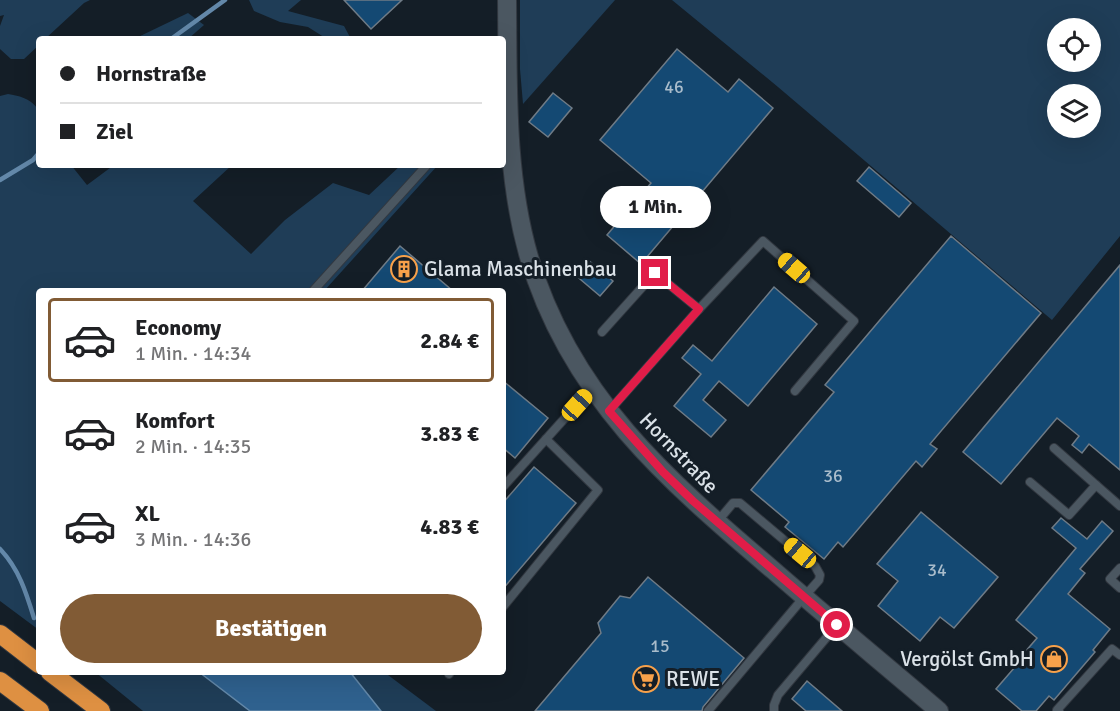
<!DOCTYPE html>
<html lang="de">
<head>
<meta charset="utf-8">
<style>
  :root { --surface:#fff; --page:#f6f6f6; --text:#202124; --muted:#757577; --line:#e0e0e0; --accent:#815b35 }
  body { margin:0; font-family:Signika,sans-serif; background:var(--page); color:var(--text); height:100vh; display:flex; flex-direction:column; font-size:22px; white-space:nowrap }
  * { box-sizing:border-box; margin:0 }
  p { font-size:20px; color:var(--muted) }
  .icon { flex:none; width:33px; height:33px; fill:none; stroke:currentColor; stroke-width:2; stroke-linecap:round; stroke-linejoin:round }
  .map { position:relative; flex:1; overflow:hidden }
  .drawer { position:absolute; left:36px; top:288px; width:470px; height:387px; display:flex; flex-direction:column; background:var(--surface); border-radius:6px; box-shadow:0 6px 24px #0002 }
  .drawer>* { flex:none }
  .banner { position:absolute; left:36px; top:36px; width:470px; height:132px; border-radius:6px; box-shadow:0 6px 24px #0002; display:grid; align-content:center; height:132px; padding:0 24px; background:var(--surface) }
  .tools { position:absolute; left:1047px; top:18px; display:grid; gap:12px }
  .tools a { display:grid; place-items:center; width:54px; height:54px; border-radius:50%; background:var(--surface); box-shadow:0 6px 24px #0002; font-size:30px }
  .end { position:absolute; width:27px; height:27px; margin:-14px; border:8px solid #e11d48; background:#fff; box-shadow:0 0 0 3px #fff }
  .from { border-radius:50% }
  .bubble { position:absolute; height:42px; border-radius:21px; background:var(--surface); box-shadow:0 6px 24px #0002; font-size:20px; font-weight:700; line-height:42px; text-align:center }
  .car { position:absolute; width:18px; height:36px; margin:-18px -9px; border-radius:8px; box-shadow:0 0 4px 2px #0007; background:linear-gradient(#f5c518 24%,#345 0 40%,#f5c518 0 76%,#345 0 86%,#f5c518 0) }
  .banner b { display:flex; align-items:center; gap:21px; height:57px; font-size:22px }
  .banner b+b { border-top:2px solid var(--line) }
  .banner i { width:15px; height:15px; background:var(--text) }
  ul { padding:10px 0 0; list-style:none }
  li { display:flex; align-items:center; gap:18px; height:84px; margin:0 12px 9px; padding:0 12px; border:3px solid transparent; border-radius:6px }
  li div { flex:1 }
  li b { display:block; font-size:22px }
  li em { font-style:normal; font-weight:700 }
  li.current { border-color:var(--accent) }
  li>.icon { width:54px; height:54px; stroke-width:1.5 }
  .button { display:flex; gap:12px; margin-top:auto; padding:12px 24px }
  .button a { flex:1; height:69px; border-radius:36px; background:var(--accent); color:#fff; font-size:24px; font-weight:700; line-height:69px; text-align:center }
  .map>svg:first-child { display:block }
  .green { fill:#1f3d57; fill-rule:evenodd }
  .water { fill:#2f618e; stroke:#6388a9; stroke-width:1.5 }
  .lines { fill:none; stroke-linecap:round; stroke-linejoin:round }
  .stream { stroke:#6388a9; stroke-width:4.5 }
  .building { fill:#144973; stroke:#6f7b86; stroke-width:1.5 }
  .lane-casing { stroke:#323840; stroke-width:10 }
  .secondary-casing { stroke:#323840; stroke-width:20 }
  .highway-casing { stroke:#323840; stroke-width:20 }
  .lane { stroke:#4b5761; stroke-width:8 }
  .secondary { stroke:#4b5761; stroke-width:18 }
  .highway { stroke:#de9042; stroke-width:18 }
  .route { stroke:#e11d48; stroke-width:8 }
  .labels { text-anchor:middle; stroke-width:6; stroke-linejoin:round; paint-order:stroke }
  .number-label { font-size:18px; fill:#a9bccb }
  .poi-label { font-size:21px; fill:#dbe2e8; stroke:#141e27; text-anchor:start }
  .street-label { font-size:21px; fill:#dbe2e8; stroke:#141e27 }
</style>
</head>
<body>
<div class="map">
<svg width="1120" height="711" viewBox="0 0 1120 711">
  <rect width="100%" height="100%" fill="#141e27"/>
  <g class="green">
    <polygon points="0,0 90,0 84,3 45,39 39,39 39,45 24,59 11,59 0,49 0,26 4,15 0,16"/>
    <polygon points="249,0 301,0 288,11 344,26 351,39 327,39 308,27 280,22 254,11"/>
    <polygon points="520,0 615,0 523,104 520,69"/>
    <path d="M672 0H1120V236L1052 320 778 87ZM1058 28H1090V62H1058ZM1058 94H1090V128H1058Z"/>
    <polygon points="188,13 204,25 188,39 134,39"/>
    <path d="M8 94C23 97 29 98 39 110V165H71L87 185 114 165H232L193 201 251 254 285 220 333 183 369 195 401 165H438L324 291H39V630L0 601V96Z"/>
    <polygon points="95,672 384,672 436,711 143,711"/>
  </g>
  <polygon class="water" points="199,672 350,672 381,711 250,711"/>
  <g class="lines">
    <g class="stream">
      <polyline points="171,39 225,0"/>
      <polyline points="0,180 33,160 39,153"/>
      <path d="M0 549C19 569 26 592 34 618"/>
    </g>
  </g>
  <g class="building">
    <polygon points="344,0 402,0 371,29"/>
    <polygon points="677,49 728,92 739,79 773,108 641,264 607,235 651,183 600,140"/>
    <polygon points="553,93 572,108 548,137 529,122"/>
    <polygon points="869,167 911,203 899,217 857,181"/>
    <polygon points="951,236 1041,313 930,444 937,449 922,467 916,461 843,547 838,542 824,559 785,527 789,522 751,490 834,392 825,385"/>
    <polygon points="400,246 453,291 362,291"/>
    <polygon points="587,259 613,281 600,296 574,274"/>
    <polygon points="1120,265 1120,470 1089,444 1082,453 1072,445 1079,436 1057,418 1001,484 963,452"/>
    <polygon points="774,287 817,324 748,406 719,381 703,400 726,420 711,437 674,406 701,374 682,358 693,345 712,361"/>
    <polygon points="502,380 548,418 515,458 502,447"/>
    <polygon points="534,467 576,503 502,590 502,504"/>
    <polygon points="921,512 998,577 954,628 940,617 920,641 878,606 898,581 877,564"/>
    <polygon points="1061,518 1087,539 1102,521 1113,531 1080,569 1085,573 1068,594 1110,629 1093,650 1095,652 1054,700 1049,696 1036,711 1022,711 996,689 1015,667 1013,666 1037,638 1016,620 1076,548 1052,528"/>
    <polygon points="648,577 744,658 703,707 702,711 535,711 601,633 598,623 620,596 630,598"/>
    <polygon points="807,681 842,711 806,711 792,699"/>
  </g>
  <g class="lines">
    <defs>
      <g id="lane">
        <polyline points="313,291 427,165"/>
        <polyline points="602,332 655,273 699,309"/>
        <polyline points="609,411 699,309 763,241 854,321 795,391"/>
        <polyline points="1054,448 1096,485"/>
        <polyline points="1030,482 1069,515 1096,485 1120,506"/>
        <polyline points="502,488 592,388"/>
        <polyline points="1120,568 1110,579 1120,588"/>
        <polyline points="502,608 598,490 546,439"/>
        <polyline points="449,674 450,672"/>
        <polyline points="708,711 804,597 819,580 820,575 815,566 740,503 733,503 717,522"/>
        <polyline points="774,711 774,705 778,695 837,625"/>
        <polyline points="1059,711 1057,710 1112,649 1120,655"/>
      </g>
      <path id="secondary" d="M507 0C508 86 505 174 529 257 570 396 667 480 773 570 828 618 884 664 939 711"/>
      <g id="highway">
        <polyline points="0,634 39,664"/>
        <polyline points="50,672 101,711"/>
        <polyline points="0,681 40,711"/>
      </g>
    </defs>
    <use href="#lane" class="lane-casing"/>
    <use href="#secondary" class="secondary-casing"/>
    <use href="#highway" class="highway-casing"/>
    <use href="#lane" class="lane"/>
    <use href="#secondary" class="secondary"/>
    <use href="#highway" class="highway"/>
  </g>
  <g class="lines">
    <polyline class="route" points="655,273 699,309 609,411 663,472 693,501 837,625"/>
  </g>
  <defs>
    <symbol id="building-ring" viewBox="-11 -11 22 22"><circle r="9.5" fill="#141e27" stroke="#f8a14a" stroke-width="1.5"/><path d="M-4-6H4V6H1V3H-1V6H-4ZM-2.5-4.3h1.7v1.8h-1.7ZM.8-4.3h1.7v1.8H.8ZM-2.5-1h1.7V.8h-1.7ZM.8-1h1.7V.8H.8Z" fill="#f8a14a"/></symbol>
    <symbol id="shop-ring" viewBox="-11 -11 22 22"><circle r="9.5" fill="#141e27" stroke="#f8a14a" stroke-width="1.5"/><path d="M-5-2.5h2.3a2.7 3.5 0 0 1 5.4 0H5L5.5 6h-11ZM-1.5-2.5h3a1.5 2.3 0 0 0-3 0Z" fill="#f8a14a"/></symbol>
    <symbol id="supermarket-ring" viewBox="-11 -11 22 22"><circle r="9.5" fill="#141e27" stroke="#f8a14a" stroke-width="1.5"/><path d="M-6-5.5h2.5l.6 2H6L4.5 2H-2.5L-4.4-4H-6ZM-1.5 3.2a1.3 1.3 0 1 0 .1 0ZM3 3.2a1.3 1.3 0 1 0 .1 0Z" fill="#f8a14a"/></symbol>
  </defs>
  <g fill-rule="evenodd">
    <use href="#building-ring" x="389" y="254" width="30" height="30"/>
    <use href="#shop-ring" x="1039" y="644" width="30" height="30"/>
    <use href="#supermarket-ring" x="631" y="664" width="30" height="30"/>
  </g>
  <g class="labels">
    <g class="number-label">
      <text x="674" y="93">46</text>
      <text x="833" y="482">36</text>
      <text x="937" y="576">34</text>
      <text x="660" y="652">15</text>
    </g>
    <g class="poi-label">
      <text x="424" y="276">Glama Maschinenbau</text>
      <text x="1034" y="666" text-anchor="end">Vergölst GmbH</text>
      <text x="666" y="686">REWE</text>
    </g>
    <g class="street-label">
      <text transform="translate(679 453) rotate(46)" y="7">Hornstraße</text>
    </g>
  </g>
</svg>
<div class="tools">
<a><svg class="icon" aria-label="locate" viewBox="0 0 24 24"><circle cx="12" cy="12" r="6"/><path d="M12 2v4M12 18v4M2 12h4M18 12h4"/></svg></a>
<a><svg class="icon" aria-label="layers" viewBox="0 0 24 24"><path d="M12 4l9 5-9 5-9-5zM3 14l9 5 9-5"/></svg></a>
</div>
<i class="end from" style="left:837px;top:625px"></i>
<i class="end" style="left:655px;top:273px"></i>
<div class="bubble" style="left:600px;top:186px;width:111px">1 Min.</div>
<i class="car" style="left:794px;top:268px;rotate:311deg"></i>
<i class="car" style="left:577px;top:405px;rotate:42deg"></i>
<i class="car" style="left:800px;top:553px;rotate:310deg"></i>
<div class="banner">
<b><i class="from"></i>Hornstraße</b>
<b><i></i>Ziel</b>
</div>
<section class="drawer">
<ul>
<li class="current"><svg class="icon" aria-label="car" viewBox="0 0 24 24"><path d="M5 17H2v-5l4-1 3-4h7l3 4 3 1v5h-3M9 17h6M6 11h13"/><circle cx="7" cy="17" r="2"/><circle cx="17" cy="17" r="2"/></svg><div><b>Economy</b><p>1 Min. · 14:34</p></div><em>2.84 €</em></li>
<li><svg class="icon" aria-label="car" viewBox="0 0 24 24"><path d="M5 17H2v-5l4-1 3-4h7l3 4 3 1v5h-3M9 17h6M6 11h13"/><circle cx="7" cy="17" r="2"/><circle cx="17" cy="17" r="2"/></svg><div><b>Komfort</b><p>2 Min. · 14:35</p></div><em>3.83 €</em></li>
<li><svg class="icon" aria-label="car" viewBox="0 0 24 24"><path d="M5 17H2v-5l4-1 3-4h7l3 4 3 1v5h-3M9 17h6M6 11h13"/><circle cx="7" cy="17" r="2"/><circle cx="17" cy="17" r="2"/></svg><div><b>XL</b><p>3 Min. · 14:36</p></div><em>4.83 €</em></li>
</ul>
<div class="button"><a>Bestätigen</a></div>
</section>
</div>
</body>
</html>
